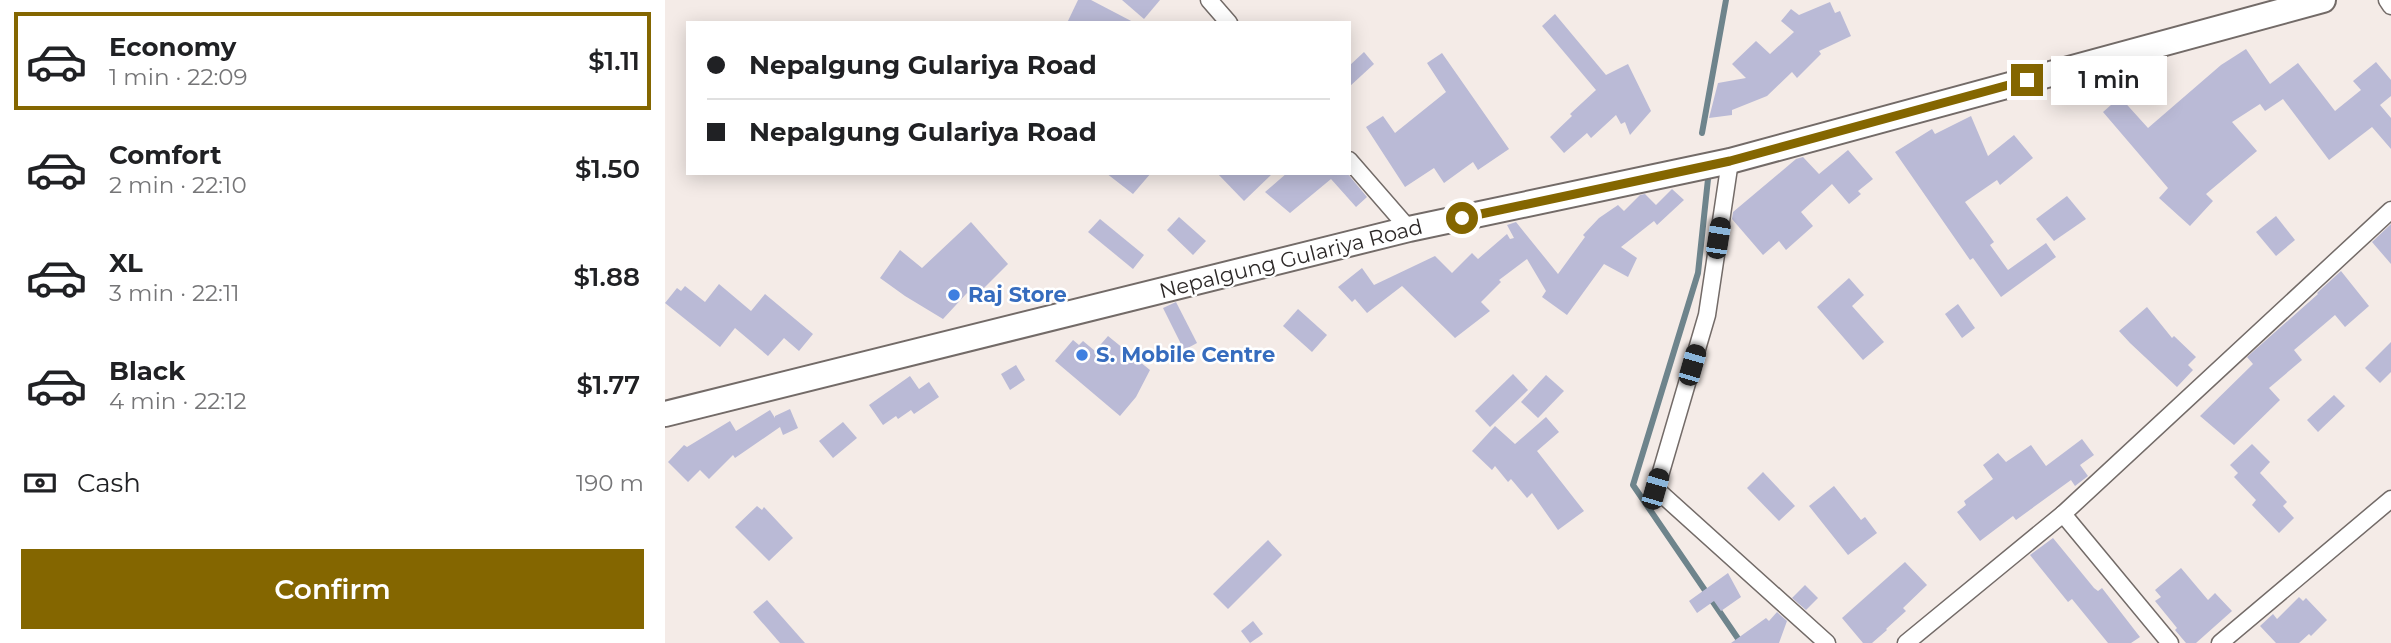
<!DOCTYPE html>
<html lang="en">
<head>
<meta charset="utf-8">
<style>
  :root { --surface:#fff; --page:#f6f6f6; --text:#202124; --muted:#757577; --line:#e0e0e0; --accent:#846600 }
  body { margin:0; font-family:Montserrat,sans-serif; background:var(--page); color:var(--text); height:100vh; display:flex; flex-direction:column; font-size:26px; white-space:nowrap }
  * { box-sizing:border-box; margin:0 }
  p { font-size:23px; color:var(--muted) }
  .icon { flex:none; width:38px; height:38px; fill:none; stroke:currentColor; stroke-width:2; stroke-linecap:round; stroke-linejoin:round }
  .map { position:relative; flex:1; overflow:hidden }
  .panel { display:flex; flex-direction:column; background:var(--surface); width:665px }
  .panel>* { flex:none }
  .guide { position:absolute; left:21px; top:21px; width:665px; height:154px; border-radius:0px; box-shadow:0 4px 18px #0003; display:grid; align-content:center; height:154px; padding:0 21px; background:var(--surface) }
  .end { position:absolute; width:32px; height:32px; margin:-16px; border:9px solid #846600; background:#fff; box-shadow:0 0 0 4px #fff }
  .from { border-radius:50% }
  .bubble { position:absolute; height:49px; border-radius:0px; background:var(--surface); box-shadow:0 4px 18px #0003; font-size:23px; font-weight:600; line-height:49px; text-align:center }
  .car { position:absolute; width:21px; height:42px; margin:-21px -10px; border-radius:9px; box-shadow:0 0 5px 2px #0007; background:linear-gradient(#222 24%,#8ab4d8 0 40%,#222 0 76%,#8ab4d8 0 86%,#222 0) }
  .guide b { display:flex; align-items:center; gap:24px; height:66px; font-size:26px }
  .guide b+b { border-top:2px solid var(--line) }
  .guide i { width:18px; height:18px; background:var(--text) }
  ul { padding:12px 0 0; list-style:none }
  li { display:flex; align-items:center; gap:21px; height:98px; margin:0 14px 10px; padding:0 7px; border:4px solid transparent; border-radius:0px }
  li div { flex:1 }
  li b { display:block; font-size:26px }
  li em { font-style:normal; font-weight:600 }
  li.on { border-color:var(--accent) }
  li>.icon { width:63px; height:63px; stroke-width:1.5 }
  .pay { display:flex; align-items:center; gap:18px; height:77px; padding:0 21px; font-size:26px }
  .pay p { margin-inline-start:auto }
  .button { display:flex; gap:14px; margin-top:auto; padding:14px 21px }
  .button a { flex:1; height:80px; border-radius:0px; background:var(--accent); color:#fff; font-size:28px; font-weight:600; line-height:80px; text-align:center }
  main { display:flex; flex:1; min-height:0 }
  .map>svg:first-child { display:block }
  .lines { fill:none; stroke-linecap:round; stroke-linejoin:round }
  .stream { stroke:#6e848c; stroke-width:6 }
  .building { fill:#babad6 }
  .minor-casing { stroke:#736b68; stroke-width:19 }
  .primary-casing { stroke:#736b68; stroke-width:28 }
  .minor { stroke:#fff; stroke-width:16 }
  .primary { stroke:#fff; stroke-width:24 }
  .route { stroke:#846600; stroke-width:9 }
  .shop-dot { fill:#3f7fe0; stroke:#fff; stroke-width:2.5 }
  .labels { text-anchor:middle; stroke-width:5; stroke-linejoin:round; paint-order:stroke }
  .street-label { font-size:21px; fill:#2d2928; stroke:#fff }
  .shop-label { font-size:21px; font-weight:bold; fill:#366cbe; stroke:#fff; text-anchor:start }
</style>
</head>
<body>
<main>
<section class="panel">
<ul>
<li class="on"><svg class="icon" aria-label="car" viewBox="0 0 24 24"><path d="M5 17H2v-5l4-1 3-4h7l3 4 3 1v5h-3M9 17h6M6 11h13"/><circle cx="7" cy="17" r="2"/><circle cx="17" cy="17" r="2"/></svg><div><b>Economy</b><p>1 min · 22:09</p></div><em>$1.11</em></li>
<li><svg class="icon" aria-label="car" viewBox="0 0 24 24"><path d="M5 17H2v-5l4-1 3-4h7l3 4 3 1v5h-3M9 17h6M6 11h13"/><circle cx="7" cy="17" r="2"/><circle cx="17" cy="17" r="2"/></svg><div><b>Comfort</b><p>2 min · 22:10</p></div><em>$1.50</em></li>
<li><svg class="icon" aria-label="car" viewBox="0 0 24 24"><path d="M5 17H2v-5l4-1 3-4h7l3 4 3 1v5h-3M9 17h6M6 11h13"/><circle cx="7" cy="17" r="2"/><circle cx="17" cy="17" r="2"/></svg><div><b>XL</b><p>3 min · 22:11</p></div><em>$1.88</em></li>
<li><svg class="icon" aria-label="car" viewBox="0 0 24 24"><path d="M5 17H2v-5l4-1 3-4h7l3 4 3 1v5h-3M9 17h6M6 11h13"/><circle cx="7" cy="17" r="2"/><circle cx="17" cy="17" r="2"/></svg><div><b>Black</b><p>4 min · 22:12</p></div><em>$1.77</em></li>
</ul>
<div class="pay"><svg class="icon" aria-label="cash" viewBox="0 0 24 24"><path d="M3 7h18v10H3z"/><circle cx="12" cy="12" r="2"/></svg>Cash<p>190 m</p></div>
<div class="button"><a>Confirm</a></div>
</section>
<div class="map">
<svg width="1726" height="643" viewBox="0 0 1726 643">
  <rect width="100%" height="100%" fill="#f4ebe7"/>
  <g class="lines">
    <g class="stream">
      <polyline points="1037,133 1061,0"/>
      <polyline points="1043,179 1033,273 968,485 1076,643"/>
    </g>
  </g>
  <g class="building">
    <polygon points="413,0 426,0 470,23 402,23"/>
    <polygon points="457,0 495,0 479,19"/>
    <polygon points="1165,2 1170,13 1175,11 1186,36 1154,51 1156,54 1132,78 1127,72 1102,96 1067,110 1067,115 1044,118 1053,83 1081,78 1067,64 1091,41 1105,54 1129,32 1116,21 1126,9 1134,15"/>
    <polygon points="890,14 941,75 963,64 986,111 965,135 960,122 956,124 951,115 926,138 922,133 899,153 885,137 907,116 905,114 931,90 877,26"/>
    <polygon points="1581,49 1605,84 1633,63 1670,111 1696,90 1688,81 1711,62 1726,80 1726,96 1715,105 1726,118 1726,149 1707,127 1664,160 1618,99 1600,111 1595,104 1567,122 1592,151 1541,194 1548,201 1525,226 1494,198 1503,188 1438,112 1455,97 1483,128 1556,65"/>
    <polygon points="699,52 709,64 684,87 684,66"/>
    <polygon points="777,53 844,149 813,170 808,162 779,183 769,168 740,187 701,127 718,116 730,133 781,92 762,63"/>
    <polygon points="1306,116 1323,156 1349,135 1368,158 1335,185 1332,180 1300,202 1329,242 1325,245 1343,270 1381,243 1391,257 1336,297 1308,258 1305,260 1230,152 1267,129 1270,134"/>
    <polygon points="1183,150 1208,179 1193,191 1196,194 1184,204 1167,184 1136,212 1148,226 1121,250 1114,241 1098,255 1067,219 1068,212 1131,159 1138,157 1154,174"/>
    <polygon points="441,173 486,173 468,194"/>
    <polygon points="552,173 608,173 579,201"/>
    <polygon points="622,173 682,173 702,197 691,207 666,179 625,213 600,192"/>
    <polygon points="1007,189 1019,200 992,225 989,221 956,247 972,258 963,277 939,264 902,315 877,297 881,291 862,259 834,280 836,282 816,302 825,311 790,338 737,286 702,313 690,299 687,302 673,287 697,268 709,285 770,256 787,273 807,253 813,259 842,234 845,239 849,238 842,225 851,222 893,274 920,237 918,235 934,218 953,205 959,211 975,195 980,194 991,205"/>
    <polygon points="1402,196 1421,219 1389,241 1371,219"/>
    <polygon points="1611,216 1630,240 1611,256 1591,232"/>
    <polygon points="514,217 541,241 528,255 502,230"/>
    <polygon points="435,219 479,255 468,269 423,232"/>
    <polygon points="306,222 343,264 308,299 302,293 278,319 240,296 215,278 235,250 257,268"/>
    <polygon points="1726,224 1726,264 1707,242"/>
    <polygon points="1676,271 1704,306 1680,327 1670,315 1629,350 1637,360 1604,388 1615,400 1569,445 1535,416 1588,364 1582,357 1653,294 1652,293"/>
    <polygon points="1184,278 1199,295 1187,306 1219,342 1198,360 1152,307"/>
    <polygon points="54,284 86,311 100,294 148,334 134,351 119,338 103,356 70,328 55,347 0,303 12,288 16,291 20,286 40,302"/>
    <polygon points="511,302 532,343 519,350 498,308"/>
    <polygon points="1293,304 1310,328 1297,338 1280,314"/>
    <polygon points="1482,307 1507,338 1509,336 1531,357 1523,365 1528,370 1512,387 1465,343 1454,331"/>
    <polygon points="633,309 662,335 647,352 618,326"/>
    <polygon points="443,336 485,370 471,397 455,416 390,361 408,340 414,345 418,341 430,351"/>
    <polygon points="1726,342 1726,372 1715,383 1700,368"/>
    <polygon points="351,365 360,380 345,390 336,374"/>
    <polygon points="848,374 863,390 825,427 810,411"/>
    <polygon points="881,375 899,391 873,418 856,402"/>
    <polygon points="245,376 254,389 264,382 274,397 249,414 246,410 233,419 231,416 218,425 204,405"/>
    <polygon points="1669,395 1680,406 1653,432 1642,420"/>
    <polygon points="125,409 133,428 118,435 115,427 70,458 68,455 44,479 35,470 23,482 3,462 19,445 22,447 65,421 71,431 105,410 110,418 110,416"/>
    <polygon points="881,417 894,432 872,451 919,511 893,530 867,493 862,498 846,479 843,482 830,466 827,470 807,451 830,426 850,444"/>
    <polygon points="178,422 192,438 168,458 154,441"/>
    <polygon points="1417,439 1429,455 1415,465 1423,476 1410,486 1406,480 1351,520 1348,516 1315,541 1292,512 1301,505 1299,501 1328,479 1318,465 1333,453 1341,462 1366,445 1381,466"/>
    <polygon points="1587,444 1605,462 1595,473 1622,502 1618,506 1629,518 1614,533 1587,505 1591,500 1569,477 1573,473 1565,465"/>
    <polygon points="1098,472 1130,506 1114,521 1082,488"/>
    <polygon points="1169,486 1196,520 1200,517 1212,533 1183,555 1144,506"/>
    <polygon points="92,506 97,510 99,507 128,538 104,561 70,527"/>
    <polygon points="1388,538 1429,588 1433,591 1437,588 1475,637 1466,643 1443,643 1407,599 1403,602 1365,555"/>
    <polygon points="603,540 617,555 563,609 548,594"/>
    <polygon points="1240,562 1262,585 1238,608 1241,611 1221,629 1222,630 1207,643 1198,643 1177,618"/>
    <polygon points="1516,568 1543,600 1550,593 1567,611 1531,643 1521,643 1510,630 1512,628 1490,601 1496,597 1490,590"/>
    <polygon points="1063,573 1076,597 1056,611 1049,601 1032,613 1024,601"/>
    <polygon points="1140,585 1153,598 1141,610 1127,598"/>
    <polygon points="1634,597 1638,601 1641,598 1662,620 1646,636 1644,634 1634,643 1611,643 1595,626 1608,614 1612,619"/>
    <polygon points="102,600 140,643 115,643 88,612"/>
    <polygon points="1112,612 1122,621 1114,643 1066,643 1101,618 1104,621"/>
    <polygon points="588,621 598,634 585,643 576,631"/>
  </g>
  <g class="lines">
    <defs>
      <g id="minor">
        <polyline points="544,0 564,23"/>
        <polyline points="1722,0 1726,6"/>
        <polyline points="684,160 744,229"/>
        <polyline points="1065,161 1042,315 991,489 1162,643"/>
        <polyline points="1398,514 1726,210"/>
        <polyline points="1241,643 1398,514 1505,643"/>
        <polyline points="1555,643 1726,499"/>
      </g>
      <polyline id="primary" points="0,414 744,229 1065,161 1658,0"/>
    </defs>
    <use href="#minor" class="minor-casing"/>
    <use href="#primary" class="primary-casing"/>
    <use href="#minor" class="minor"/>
    <use href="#primary" class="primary"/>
  </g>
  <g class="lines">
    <polyline class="route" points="797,218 1065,161 1362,80"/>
  </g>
  <g class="shop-dot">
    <circle cx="289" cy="295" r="7"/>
    <circle cx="417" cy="355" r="7"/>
  </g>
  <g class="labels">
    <g class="street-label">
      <text transform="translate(626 259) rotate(-14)" y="7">Nepalgung Gulariya Road</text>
    </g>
    <g class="shop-label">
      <text x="303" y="302">Raj Store</text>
      <text x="431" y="362">S. Mobile Centre</text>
    </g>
  </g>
</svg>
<i class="end from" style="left:797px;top:218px"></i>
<i class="end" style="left:1362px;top:80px"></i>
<div class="bubble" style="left:1386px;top:56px;width:116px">1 min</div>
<i class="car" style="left:1053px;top:238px;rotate:9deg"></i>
<i class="car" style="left:1027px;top:365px;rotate:16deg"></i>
<i class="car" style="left:990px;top:489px;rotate:16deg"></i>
<div class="guide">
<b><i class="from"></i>Nepalgung Gulariya Road</b>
<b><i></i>Nepalgung Gulariya Road</b>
</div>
</div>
</main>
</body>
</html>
